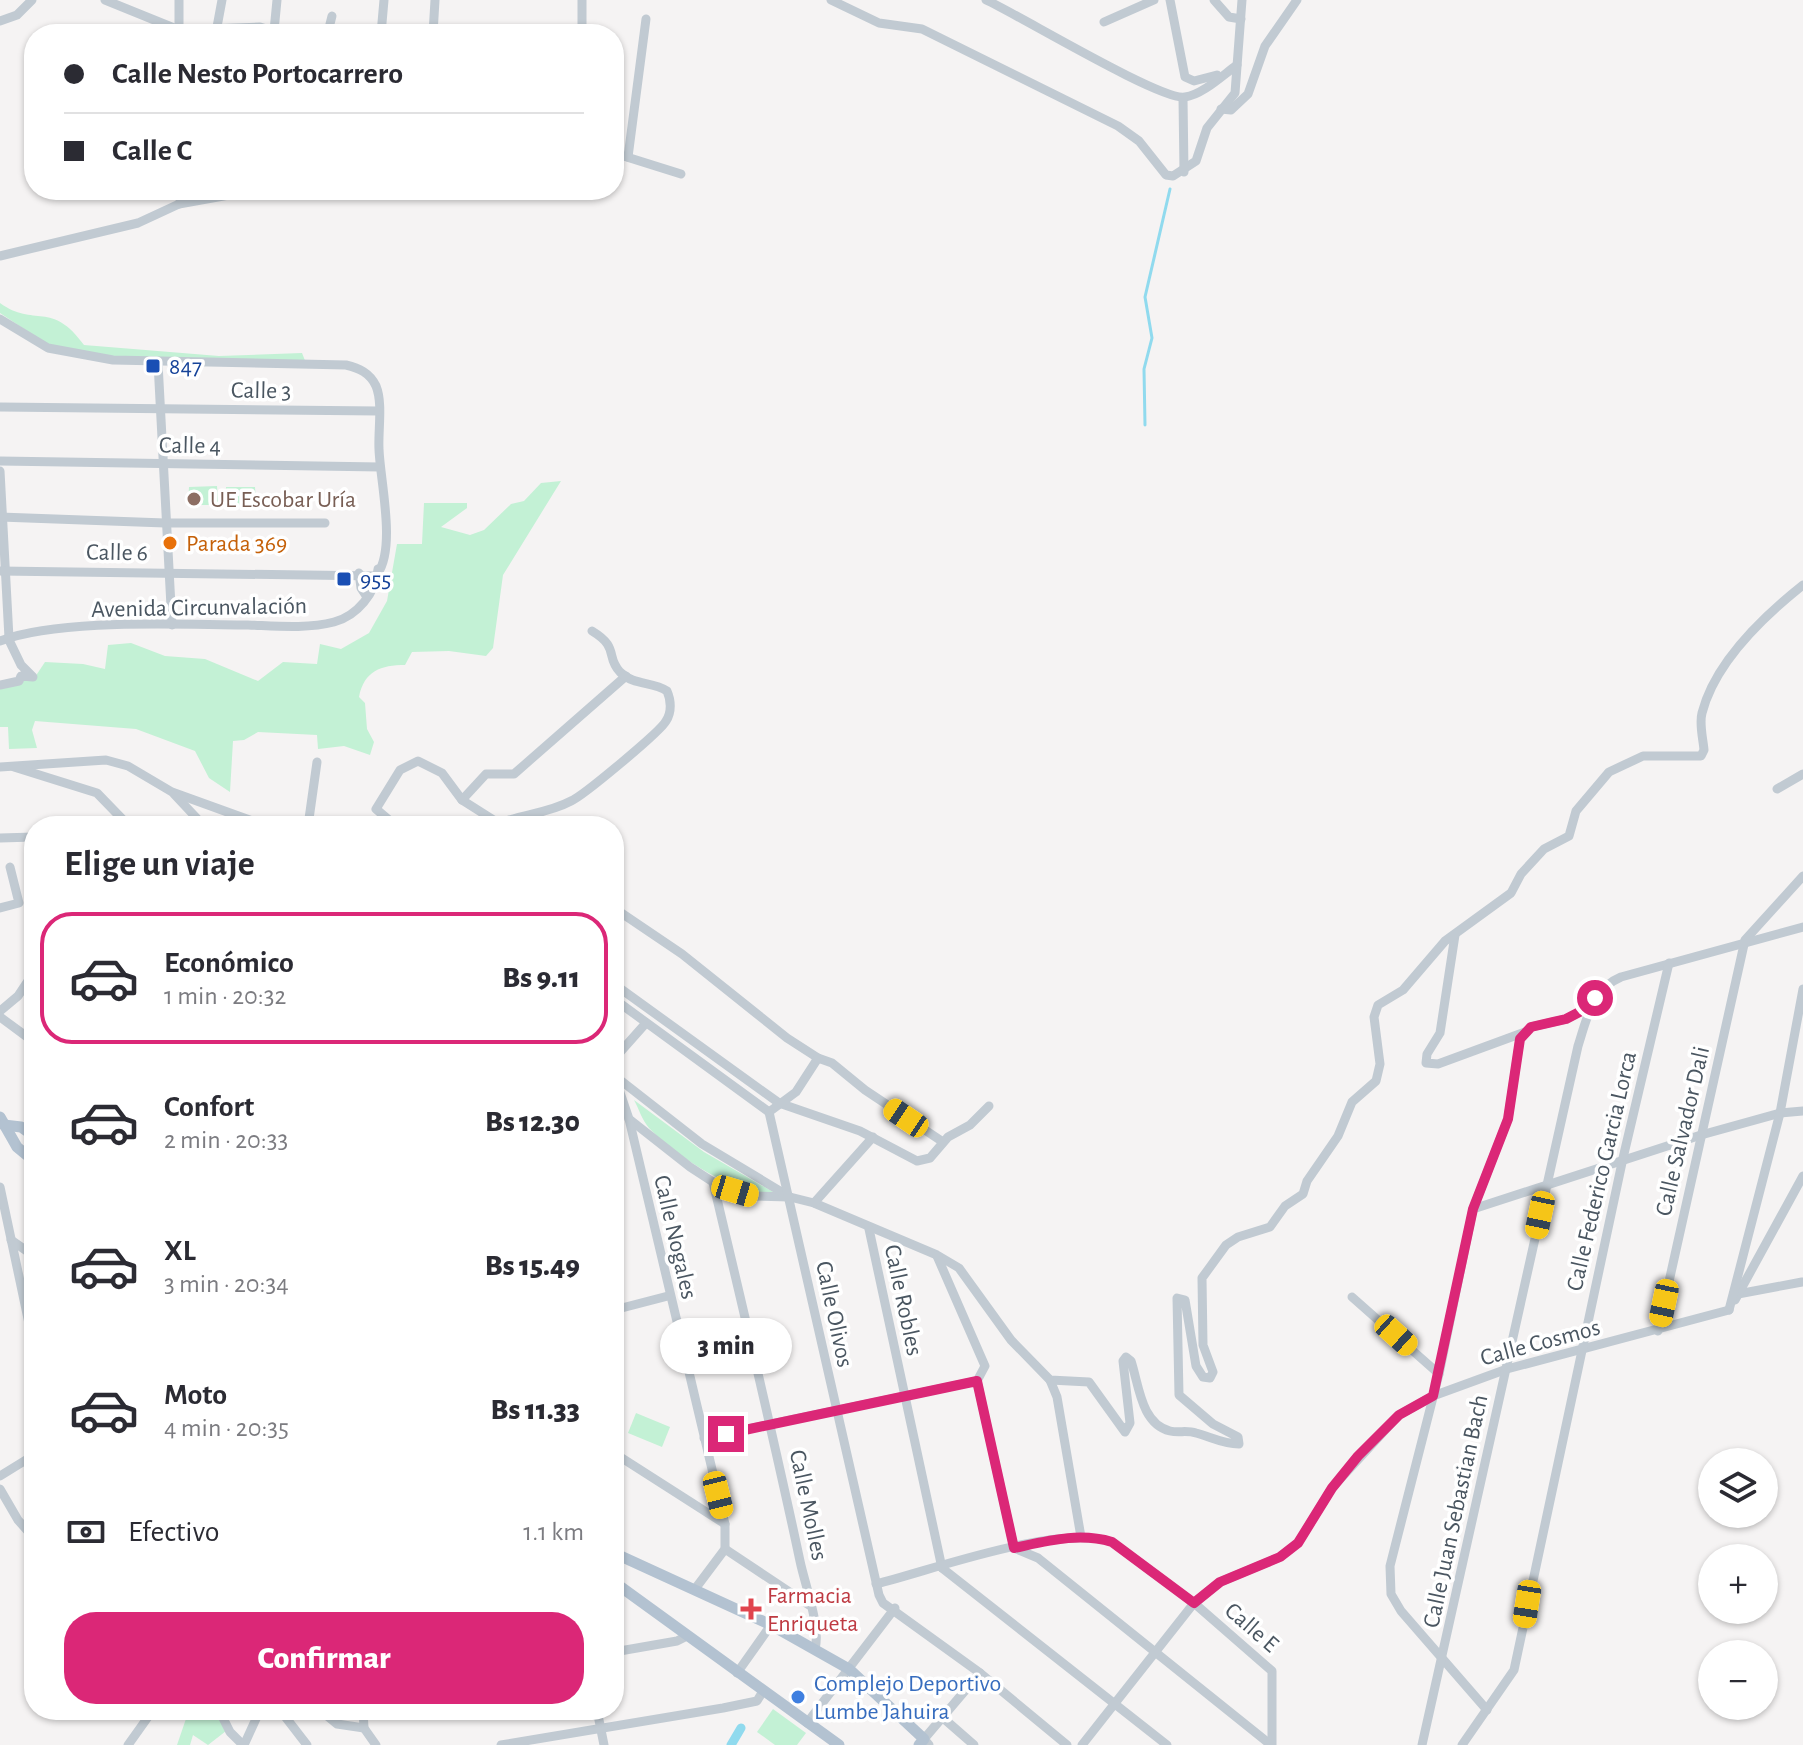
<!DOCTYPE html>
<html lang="es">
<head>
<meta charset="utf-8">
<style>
  :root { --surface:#fff; --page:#f2f2f3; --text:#2b2b33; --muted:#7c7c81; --line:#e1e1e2; --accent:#db2777 }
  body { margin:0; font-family:"Alegreya Sans",sans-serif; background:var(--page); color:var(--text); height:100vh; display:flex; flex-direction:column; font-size:30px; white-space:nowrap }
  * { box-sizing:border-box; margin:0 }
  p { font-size:26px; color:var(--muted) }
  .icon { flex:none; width:44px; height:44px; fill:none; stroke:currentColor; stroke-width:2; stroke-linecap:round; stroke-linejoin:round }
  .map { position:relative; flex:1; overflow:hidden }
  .panel { position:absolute; left:24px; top:816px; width:600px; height:904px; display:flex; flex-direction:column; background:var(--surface); border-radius:32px; box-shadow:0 2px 6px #0004 }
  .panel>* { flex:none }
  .top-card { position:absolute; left:24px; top:24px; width:600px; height:176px; border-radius:32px; box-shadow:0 2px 6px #0004; display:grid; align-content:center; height:176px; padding:0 40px; background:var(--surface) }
  .buttons { position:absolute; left:1698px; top:1448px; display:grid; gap:16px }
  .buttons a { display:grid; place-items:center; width:80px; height:80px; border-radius:50%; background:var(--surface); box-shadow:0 2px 6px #0004; font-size:40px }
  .end { position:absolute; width:36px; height:36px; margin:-18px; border:10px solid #db2777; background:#fff; box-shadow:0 0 0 4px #fff }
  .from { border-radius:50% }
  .bubble { position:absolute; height:56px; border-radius:28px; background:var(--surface); box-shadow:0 2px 6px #0004; font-size:26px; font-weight:800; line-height:56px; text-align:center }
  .car { position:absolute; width:24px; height:48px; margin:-24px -12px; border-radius:10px; box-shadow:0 0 6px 2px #0007; background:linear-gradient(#f5c518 24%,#345 0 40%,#f5c518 0 76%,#345 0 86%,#f5c518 0) }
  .top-card b { display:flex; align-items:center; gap:28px; height:76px; font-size:30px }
  .top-card b+b { border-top:2px solid var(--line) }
  .top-card i { width:20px; height:20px; background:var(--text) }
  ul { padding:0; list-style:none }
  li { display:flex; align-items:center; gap:24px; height:132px; margin:0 16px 12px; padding:0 24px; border:4px solid transparent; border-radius:32px }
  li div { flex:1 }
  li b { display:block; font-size:30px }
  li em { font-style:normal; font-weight:800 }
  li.selected { border-color:var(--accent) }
  li>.icon { width:72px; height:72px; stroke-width:1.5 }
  h2 { padding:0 40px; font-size:36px; line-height:96px }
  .pay { display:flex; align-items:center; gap:20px; height:88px; padding:0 40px; font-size:30px }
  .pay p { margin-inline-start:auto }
  .action { display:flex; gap:16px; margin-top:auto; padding:16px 40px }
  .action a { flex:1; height:92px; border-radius:32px; background:var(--accent); color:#fff; font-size:32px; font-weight:800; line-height:92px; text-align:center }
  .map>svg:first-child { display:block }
  .green { fill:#c3f1d5 }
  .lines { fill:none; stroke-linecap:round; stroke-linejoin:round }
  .stream { stroke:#90daee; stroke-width:3 }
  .canal { stroke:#90daee; stroke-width:9 }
  .minor { stroke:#c1cad2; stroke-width:9 }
  .major { stroke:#b3c2d1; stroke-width:11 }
  .route { stroke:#db2777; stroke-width:10 }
  .transit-dot { fill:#1a4fb4; stroke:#fff; stroke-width:3 }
  .education-dot { fill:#8d6e63; stroke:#fff; stroke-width:3 }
  .food-dot { fill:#e8710a; stroke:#fff; stroke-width:3 }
  .health-dot { fill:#e0444e; stroke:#fff; stroke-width:3 }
  .shop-dot { fill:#3f7fe0; stroke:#fff; stroke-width:3 }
  .labels { text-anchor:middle; stroke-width:7; stroke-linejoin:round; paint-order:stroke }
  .transit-label { font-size:24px; fill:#164399; stroke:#fff; text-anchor:start }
  .street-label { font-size:24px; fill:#4a5661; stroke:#fff }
  .education-label { font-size:24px; fill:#785e54; stroke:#fff; text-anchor:start }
  .food-label { font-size:24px; fill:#c56008; stroke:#fff; text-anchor:start }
  .health-label { font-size:24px; fill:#be3a42; stroke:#fff; text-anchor:start }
  .shop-label { font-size:24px; fill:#366cbe; stroke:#fff; text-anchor:start }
</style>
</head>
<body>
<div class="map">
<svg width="1803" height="1745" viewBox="0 0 1803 1745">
  <rect width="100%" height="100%" fill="#f5f3f3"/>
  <g class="green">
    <path d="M0 303C34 328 52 300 84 345L219 356 302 353 306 363 119 358 48 345 0 313Z"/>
    <path d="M561 481 503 575 493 648 486 656 449 651 412 652 405 665C381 665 364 671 359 697L365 703 367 729 374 742 370 755 344 746 318 749 317 735 258 732 244 740 233 741 230 792 209 778 195 751 136 729 35 721 32 730 37 748 9 749 8 727H0V689L35 677 45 662 83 664 105 669 108 645 131 643 165 656 205 659 258 681 283 662 317 664 320 644 341 649 369 633 387 601 397 544H422L424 503H467V508L441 527 470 535 484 530 511 504 524 501 541 483Z"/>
    <polygon points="217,486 218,505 188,505 189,487"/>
    <polygon points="226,487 255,487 256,505 226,505"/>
    <path d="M634 1100 704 1152 775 1193C738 1198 673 1154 649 1128 642 1120 639 1109 634 1100Z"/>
    <polygon points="636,1413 670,1427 662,1447 628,1433"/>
    <polygon points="773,1709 806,1733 797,1745 775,1745 757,1732"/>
    <polygon points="189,1710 217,1710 226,1731 208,1745 193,1735 190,1745 177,1745"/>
  </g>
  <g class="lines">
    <polyline class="stream" points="1145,425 1144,369 1152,338 1145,297 1170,189"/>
    <polyline class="canal" points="731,1745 741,1728"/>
    <g class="minor">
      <polyline points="105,0 179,30 260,27 283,34"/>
      <polyline points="831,0 879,23 922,29 1118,126 1139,141 1166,175 1173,176 1196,161 1207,128 1235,93 1242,0"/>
      <path d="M986 0C1019 15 1161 101 1185 97 1202 95 1223 75 1237 65"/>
      <polyline points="1170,0 1185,77 1194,81 1217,75"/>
      <polyline points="1214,0 1229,17 1241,19"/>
      <polyline points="0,21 17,15 32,0"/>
      <polyline points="1104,22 1154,0"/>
      <polyline points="217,27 222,0"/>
      <polyline points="179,30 179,0"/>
      <polyline points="274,31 277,0"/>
      <polyline points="311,34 329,28 332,16"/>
      <polyline points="381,34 384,0"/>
      <polyline points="433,34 435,0"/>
      <polyline points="582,34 582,0"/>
      <polyline points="1183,98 1184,172"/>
      <polyline points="1221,109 1231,110 1248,94 1265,46 1297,0"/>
      <polyline points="614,153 681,174"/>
      <polyline points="628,157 646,19"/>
      <polyline points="275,190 285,190"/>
      <polyline points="524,190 542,195 550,190"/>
      <polyline points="179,204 184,194 195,190"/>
      <polyline points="0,256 138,223 179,204 257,190"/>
      <path d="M0 319 48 348 113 360 346 365C359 368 370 373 376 386 383 403 378 430 379 449 380 480 396 546 378 573"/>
      <polyline points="158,363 172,625"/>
      <polyline points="0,407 378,411"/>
      <polyline points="0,461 380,467"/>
      <polyline points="0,471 9,638"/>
      <polyline points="0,517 165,523 325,523"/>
      <polyline points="0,571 377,576"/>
      <polyline points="359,573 361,588 367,597"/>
      <path d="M0 641C61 618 181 625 248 625 276 626 307 629 334 622 357 616 376 593 378 569"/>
      <polyline points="0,685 19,681 21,676 33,677 21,665 8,638"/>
      <polyline points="0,767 106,760 128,766 172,792 266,826"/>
      <polyline points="14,767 97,793 129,826"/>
      <polyline points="1777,789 1803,774"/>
      <polyline points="174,794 204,826"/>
      <polyline points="462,800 486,774 514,774 626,676"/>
      <path d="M500 823C524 814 549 813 571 801 583 796 661 731 666 721 672 712 671 700 667 691 652 681 634 686 620 672 605 656 620 648 592 631"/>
      <polyline points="308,826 317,762"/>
      <polyline points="396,826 376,809 400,770 418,761 442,773 462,800 503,826"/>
      <polyline points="0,838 34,837"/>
      <polyline points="0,908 19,903 10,867"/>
      <polyline points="614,908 682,954 787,1038 818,1058 832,1063 865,1090 943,1142"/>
      <polyline points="1455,935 1440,1033 1427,1054 1426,1063 1438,1064 1525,1032"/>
      <polyline points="614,984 779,1103 860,1131 917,1161 930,1158 948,1137 970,1125 989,1106"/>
      <polyline points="614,999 769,1112"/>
      <polyline points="0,1011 18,996 34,972"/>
      <polyline points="0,1017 34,1042"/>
      <polyline points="614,1059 646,1023"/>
      <path d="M614 1075 629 1119 690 1167 713 1182 752 1196 790 1197 814 1203 937 1255 959 1268 1011 1340 1050 1380 1089 1382 1125 1432 1130 1423 1123 1361 1126 1357 1131 1361C1139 1385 1141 1424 1170 1431 1179 1433 1187 1430 1196 1433 1211 1437 1223 1444 1239 1444L1238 1437 1213 1424 1179 1395 1177 1298 1185 1300 1196 1366 1203 1377 1210 1378 1213 1372 1203 1345 1202 1278 1226 1245 1238 1237 1270 1227 1285 1206 1303 1194 1307 1181 1338 1136 1352 1102 1376 1081 1380 1064 1374 1017 1378 1005 1403 990 1445 941 1511 893 1521 874 1544 849 1569 836 1576 811 1609 772 1643 756H1701L1704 750C1703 738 1699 724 1702 713 1715 662 1764 616 1803 585"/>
      <polyline points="615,1076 702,1144 790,1197"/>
      <polyline points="769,1112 879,1595 883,1603 980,1673 1067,1745"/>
      <polyline points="769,1112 796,1092 818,1058"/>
      <polyline points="629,1119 725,1524 725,1549 695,1589"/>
      <path d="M713 1182C743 1308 773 1434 800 1561 805 1585 821 1627 815 1649"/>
      <polyline points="0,1187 34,1347"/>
      <polyline points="814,1203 873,1137"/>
      <polyline points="1473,1209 1701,1135 1780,1113 1803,1111"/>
      <polyline points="869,1229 942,1568"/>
      <polyline points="11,1240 34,1256"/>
      <polyline points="937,1256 985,1366 977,1381 1014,1548"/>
      <polyline points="1738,1294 1802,1282"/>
      <polyline points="1352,1297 1439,1374"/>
      <polyline points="1735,1300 1803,1176"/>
      <polyline points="614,1310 668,1296"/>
      <polyline points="1729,1310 1780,1113 1803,989"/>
      <polyline points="1658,1331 1745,940 1803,876"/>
      <polyline points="1050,1380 1057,1397 1081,1537"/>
      <polyline points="704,1438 977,1381"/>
      <polyline points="614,1453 725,1524"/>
      <polyline points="0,1476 34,1455"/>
      <polyline points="0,1489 18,1520 34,1538"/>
      <polyline points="1014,1548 1038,1558 1271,1745"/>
      <polyline points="725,1549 809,1605"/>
      <polyline points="942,1568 1167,1745"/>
      <path d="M876 1584C936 1569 1056 1524 1112 1542L1194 1603 1272 1671V1745"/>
      <polyline points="614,1652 677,1641 687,1636"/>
      <polyline points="737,1673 771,1625"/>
      <polyline points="219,1710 230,1732 243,1745"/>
      <polyline points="280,1710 307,1745"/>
      <polyline points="320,1710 337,1724 364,1728"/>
      <polyline points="363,1710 364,1728 376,1745"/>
      <polyline points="597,1710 604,1745"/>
      <polyline points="1487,1710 1401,1611 1391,1594 1390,1566 1439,1374 1473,1209 1508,1119 1520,1039 1531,1027 1566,1019 1593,1005"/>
      <polyline points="942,1717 974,1745"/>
      <polyline points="807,1723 895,1608"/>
      <polyline points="128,1745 153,1710"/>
      <polyline points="244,1745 260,1710"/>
      <polyline points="501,1745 723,1708 757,1701 763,1691"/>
      <polyline points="929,1745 924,1739 980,1673"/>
      <polyline points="1082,1745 1194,1603 1220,1582 1280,1557 1298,1543 1332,1488 1399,1415 1433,1396 1507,1369 1729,1310"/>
      <path d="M1422 1745 1578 1046C1587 1018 1592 989 1621 977L1803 927"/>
      <polyline points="1462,1745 1514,1670 1623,1158 1669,963"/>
    </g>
    <g class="major">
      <polyline points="0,1117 17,1147 34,1161"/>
      <polyline points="4,1125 21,1127 34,1136"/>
      <polyline points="614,1553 771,1625 849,1669 924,1739 919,1745"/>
      <polyline points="614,1582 839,1745"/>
    </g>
  </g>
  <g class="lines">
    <path class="route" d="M726 1434 977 1381 1014 1548C1047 1541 1079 1532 1112 1542L1194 1603 1220 1582 1280 1557 1298 1543 1332 1488 1358 1456 1399 1415 1433 1396 1473 1209 1508 1119 1520 1039 1531 1027 1566 1019 1593 1005 1595 998"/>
  </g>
  <g class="transit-dot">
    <rect x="145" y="358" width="16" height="16" rx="4"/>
    <rect x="336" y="571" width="16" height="16" rx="4"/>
  </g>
  <circle class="education-dot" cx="194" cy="499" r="8"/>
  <circle class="food-dot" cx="170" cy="543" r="8"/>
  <path class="health-dot" d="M747 1597h8v8h8v8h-8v8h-8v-8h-8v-8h8z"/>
  <circle class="shop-dot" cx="798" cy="1697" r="8"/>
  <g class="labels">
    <g class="transit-label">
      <text x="169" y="374">847</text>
      <text x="360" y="587">955</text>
    </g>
    <g class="street-label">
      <text transform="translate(261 390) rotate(1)" y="8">Calle 3</text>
      <text transform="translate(190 445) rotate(1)" y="8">Calle 4</text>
      <text transform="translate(117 552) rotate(1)" y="8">Calle 6</text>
      <text transform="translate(199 607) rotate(-1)" y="8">Avenida Circunvalación</text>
      <text transform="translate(1682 1131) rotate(-77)" y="8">Calle Salvador Dali</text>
      <text transform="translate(1601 1171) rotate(-77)" y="8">Calle Federico Garcia Lorca</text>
      <text transform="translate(676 1237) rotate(77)" y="8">Calle Nogales</text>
      <text transform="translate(904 1300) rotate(78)" y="8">Calle Robles</text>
      <text transform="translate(835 1314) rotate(78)" y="8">Calle Olivos</text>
      <text transform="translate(1540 1342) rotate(-15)" y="8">Calle Cosmos</text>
      <text transform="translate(809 1505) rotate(78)" y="8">Calle Molles</text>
      <text transform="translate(1455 1511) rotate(-78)" y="8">Calle Juan Sebastian Bach</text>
      <text transform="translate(1252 1627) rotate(41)" y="8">Calle E</text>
    </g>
    <g class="education-label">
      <text x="210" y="507">UE Escobar Uría</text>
    </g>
    <g class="food-label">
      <text x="186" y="551">Parada 369</text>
    </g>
    <g class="health-label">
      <text x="767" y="1603">Farmacia<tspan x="767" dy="28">Enriqueta</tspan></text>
    </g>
    <g class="shop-label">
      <text x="814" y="1691">Complejo Deportivo<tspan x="814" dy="28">Lumbe Jahuira</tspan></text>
    </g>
  </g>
</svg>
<div class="buttons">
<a><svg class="icon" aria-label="layers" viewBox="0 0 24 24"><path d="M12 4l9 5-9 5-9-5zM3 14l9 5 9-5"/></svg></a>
<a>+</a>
<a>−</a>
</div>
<i class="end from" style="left:1595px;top:998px"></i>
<i class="end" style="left:726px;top:1434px"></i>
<div class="bubble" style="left:660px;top:1318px;width:132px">3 min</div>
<i class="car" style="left:906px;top:1118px;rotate:304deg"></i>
<i class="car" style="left:735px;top:1191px;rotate:107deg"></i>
<i class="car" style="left:1540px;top:1215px;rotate:192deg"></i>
<i class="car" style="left:1664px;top:1303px;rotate:192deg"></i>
<i class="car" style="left:1396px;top:1335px;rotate:132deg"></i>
<i class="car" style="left:718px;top:1495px;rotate:166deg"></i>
<i class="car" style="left:1527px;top:1604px;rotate:189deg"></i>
<div class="top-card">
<b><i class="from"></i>Calle Nesto Portocarrero</b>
<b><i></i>Calle C</b>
</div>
<section class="panel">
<h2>Elige un viaje</h2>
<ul>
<li class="selected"><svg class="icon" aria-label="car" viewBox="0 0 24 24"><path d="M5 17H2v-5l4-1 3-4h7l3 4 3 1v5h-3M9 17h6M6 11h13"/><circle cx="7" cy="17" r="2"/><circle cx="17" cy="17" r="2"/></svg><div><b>Económico</b><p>1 min · 20:32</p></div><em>Bs 9.11</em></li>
<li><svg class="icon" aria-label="car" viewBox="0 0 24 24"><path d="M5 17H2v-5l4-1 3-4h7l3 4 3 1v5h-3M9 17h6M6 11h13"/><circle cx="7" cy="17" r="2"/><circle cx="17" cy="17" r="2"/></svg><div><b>Confort</b><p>2 min · 20:33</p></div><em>Bs 12.30</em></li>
<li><svg class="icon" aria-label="car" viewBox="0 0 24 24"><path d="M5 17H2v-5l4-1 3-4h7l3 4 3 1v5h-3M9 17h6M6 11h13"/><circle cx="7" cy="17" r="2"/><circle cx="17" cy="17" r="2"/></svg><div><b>XL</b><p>3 min · 20:34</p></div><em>Bs 15.49</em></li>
<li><svg class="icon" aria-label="car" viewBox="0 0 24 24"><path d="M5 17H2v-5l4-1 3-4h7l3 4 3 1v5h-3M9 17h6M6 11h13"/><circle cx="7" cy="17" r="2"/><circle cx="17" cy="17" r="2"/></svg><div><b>Moto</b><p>4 min · 20:35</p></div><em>Bs 11.33</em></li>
</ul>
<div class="pay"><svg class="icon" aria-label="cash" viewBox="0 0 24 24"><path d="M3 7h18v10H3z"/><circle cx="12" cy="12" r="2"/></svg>Efectivo<p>1.1 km</p></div>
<div class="action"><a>Confirmar</a></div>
</section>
</div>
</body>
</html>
